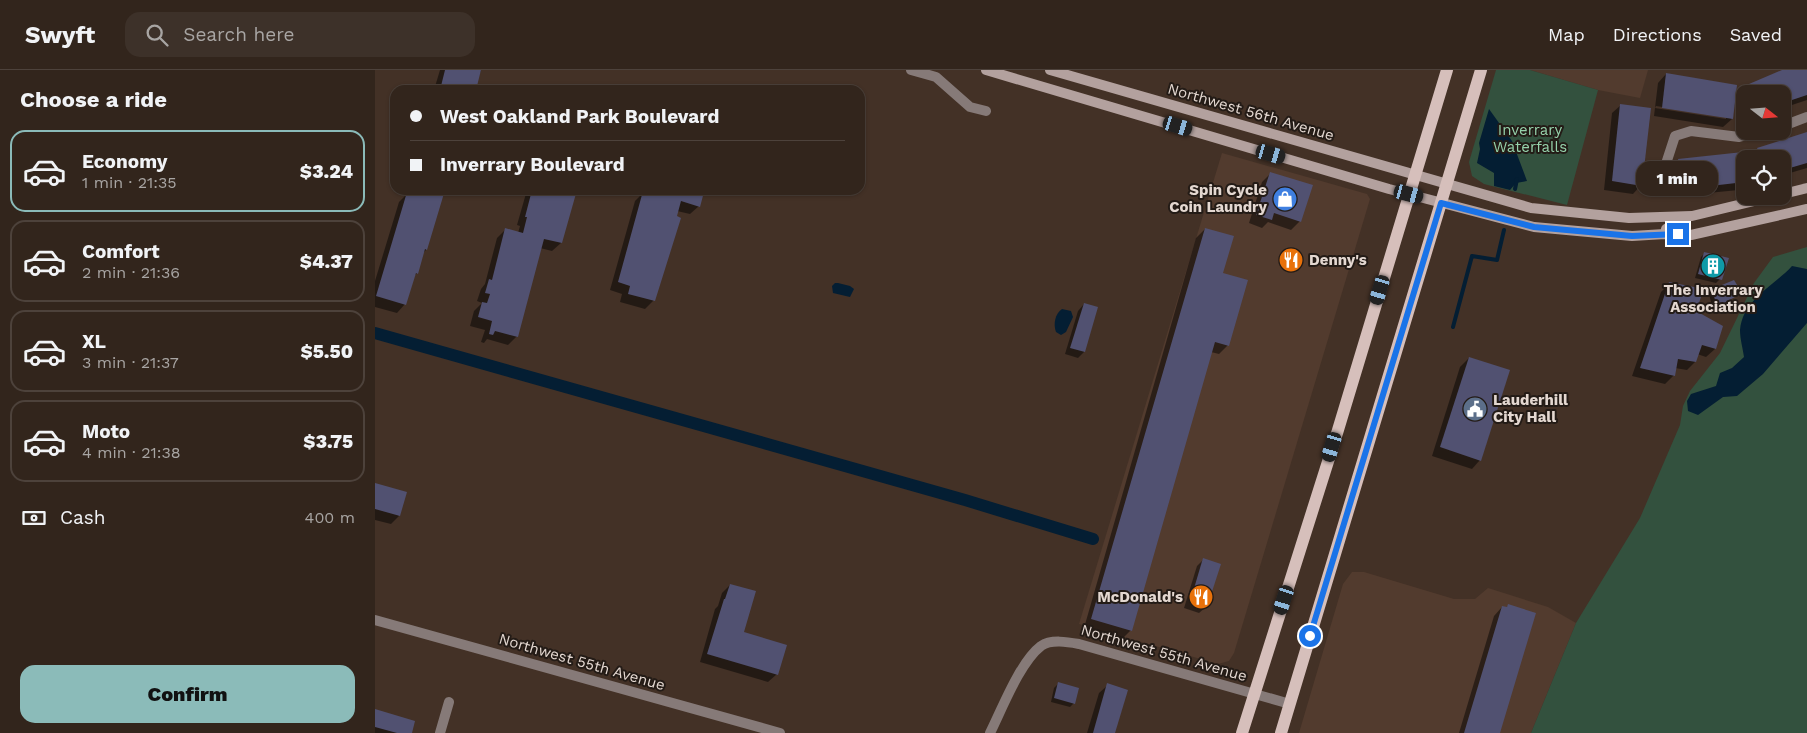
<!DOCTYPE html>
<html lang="en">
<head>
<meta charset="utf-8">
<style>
  :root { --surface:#32251c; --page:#3d3129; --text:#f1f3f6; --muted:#a8a5a3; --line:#4d423b; --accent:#8bbbb9 }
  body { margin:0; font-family:"Work Sans",sans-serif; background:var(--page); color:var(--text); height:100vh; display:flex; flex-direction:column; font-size:19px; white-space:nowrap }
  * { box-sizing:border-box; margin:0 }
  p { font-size:16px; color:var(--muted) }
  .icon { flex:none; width:28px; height:28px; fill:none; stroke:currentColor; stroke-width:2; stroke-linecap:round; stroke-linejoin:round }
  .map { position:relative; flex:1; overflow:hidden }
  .side { display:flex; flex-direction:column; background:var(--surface); width:375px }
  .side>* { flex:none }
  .guide { position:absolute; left:15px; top:15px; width:475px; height:110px; border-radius:15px; box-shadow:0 1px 4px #0004,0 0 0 1px var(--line); display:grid; align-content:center; height:110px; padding:0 20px; background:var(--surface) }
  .needle { width:32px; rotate:107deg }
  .buttons { position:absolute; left:1361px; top:15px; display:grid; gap:10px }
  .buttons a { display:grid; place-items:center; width:55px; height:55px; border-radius:10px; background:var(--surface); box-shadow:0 1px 4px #0004,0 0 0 1px var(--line); font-size:25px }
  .end { position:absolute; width:22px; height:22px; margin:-11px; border:6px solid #1a73e8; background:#fff; box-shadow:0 0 0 2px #fff }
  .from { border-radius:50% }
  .bubble { position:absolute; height:35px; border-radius:15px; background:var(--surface); box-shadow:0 1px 4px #0004,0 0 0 1px var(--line); font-size:16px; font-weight:800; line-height:35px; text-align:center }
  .car { position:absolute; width:15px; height:30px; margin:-15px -8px; border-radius:6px; box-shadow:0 0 4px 1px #0007; background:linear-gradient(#222 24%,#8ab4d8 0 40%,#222 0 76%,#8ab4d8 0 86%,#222 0) }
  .guide b { display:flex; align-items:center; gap:18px; height:48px; font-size:19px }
  .guide b+b { border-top:1px solid var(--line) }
  .guide i { width:12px; height:12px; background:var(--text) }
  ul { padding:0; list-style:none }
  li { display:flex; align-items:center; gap:15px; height:82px; margin:0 10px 8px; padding:0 10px; border:2px solid var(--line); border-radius:15px }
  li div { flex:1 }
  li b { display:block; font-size:19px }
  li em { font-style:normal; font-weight:800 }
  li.active { border-color:var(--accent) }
  li>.icon { width:45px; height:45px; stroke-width:1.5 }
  h2 { padding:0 20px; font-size:22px; line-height:60px }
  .pay { display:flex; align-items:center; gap:12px; height:55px; padding:0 20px; font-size:19px }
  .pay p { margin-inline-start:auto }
  .button { display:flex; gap:10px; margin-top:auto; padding:10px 20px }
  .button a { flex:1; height:58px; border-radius:15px; background:var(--accent); color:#111; font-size:20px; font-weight:800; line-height:58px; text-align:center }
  header { display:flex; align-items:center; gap:30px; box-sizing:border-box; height:70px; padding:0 25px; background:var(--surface); border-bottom:1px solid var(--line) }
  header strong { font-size:24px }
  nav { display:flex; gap:28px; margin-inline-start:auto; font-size:18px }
  .search { width:350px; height:45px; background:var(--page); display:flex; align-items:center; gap:12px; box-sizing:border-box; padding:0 18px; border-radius:15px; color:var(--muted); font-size:19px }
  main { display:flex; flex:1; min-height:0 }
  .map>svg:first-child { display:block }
  .built { fill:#523b2e }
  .green { fill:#33513e }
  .water { fill:#041e33 }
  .shadow { fill:#0007; fill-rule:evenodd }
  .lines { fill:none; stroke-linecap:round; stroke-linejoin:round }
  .stream { stroke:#041e33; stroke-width:4 }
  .canal { stroke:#041e33; stroke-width:12 }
  .building { fill:#515171 }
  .street { stroke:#867a78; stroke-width:10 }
  .secondary { stroke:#b3a19e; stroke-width:10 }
  .primary { stroke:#d6bfbb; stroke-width:12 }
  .route { stroke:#1a73e8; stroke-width:6 }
  .labels { text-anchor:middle; stroke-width:4; stroke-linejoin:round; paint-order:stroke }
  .street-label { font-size:15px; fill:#e4d8d1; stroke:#231b16 }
  .park-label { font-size:15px; fill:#96d3ac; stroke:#231b16 }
  .poi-label { font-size:15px; font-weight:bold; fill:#e4d8d1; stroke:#231b16; text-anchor:end }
</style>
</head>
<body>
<header>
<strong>Swyft</strong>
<div class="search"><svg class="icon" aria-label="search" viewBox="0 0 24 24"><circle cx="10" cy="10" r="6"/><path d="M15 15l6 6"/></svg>Search here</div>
<nav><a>Map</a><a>Directions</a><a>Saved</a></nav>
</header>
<main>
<section class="side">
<h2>Choose a ride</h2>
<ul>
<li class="active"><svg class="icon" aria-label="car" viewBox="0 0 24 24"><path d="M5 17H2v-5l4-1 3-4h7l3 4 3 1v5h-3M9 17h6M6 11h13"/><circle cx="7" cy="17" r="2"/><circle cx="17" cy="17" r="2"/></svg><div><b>Economy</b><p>1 min · 21:35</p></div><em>$3.24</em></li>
<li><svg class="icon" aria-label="car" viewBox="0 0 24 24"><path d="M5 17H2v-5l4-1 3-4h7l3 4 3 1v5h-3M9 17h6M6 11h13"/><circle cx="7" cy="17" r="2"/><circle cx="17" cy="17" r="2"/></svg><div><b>Comfort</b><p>2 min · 21:36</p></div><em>$4.37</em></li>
<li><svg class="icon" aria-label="car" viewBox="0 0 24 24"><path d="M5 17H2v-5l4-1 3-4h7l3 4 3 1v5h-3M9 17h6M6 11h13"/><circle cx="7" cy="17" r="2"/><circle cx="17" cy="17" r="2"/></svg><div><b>XL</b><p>3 min · 21:37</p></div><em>$5.50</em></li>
<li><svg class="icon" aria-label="car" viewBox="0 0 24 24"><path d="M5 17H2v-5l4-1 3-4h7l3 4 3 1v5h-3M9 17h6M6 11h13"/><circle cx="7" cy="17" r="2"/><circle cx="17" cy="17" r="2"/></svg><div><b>Moto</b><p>4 min · 21:38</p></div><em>$3.75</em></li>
</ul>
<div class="pay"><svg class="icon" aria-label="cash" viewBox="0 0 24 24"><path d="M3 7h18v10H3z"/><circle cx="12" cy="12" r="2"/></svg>Cash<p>400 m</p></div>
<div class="button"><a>Confirm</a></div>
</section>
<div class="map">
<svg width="1432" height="663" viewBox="0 0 1432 663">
  <rect width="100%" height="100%" fill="#433126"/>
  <g class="built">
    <polygon points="1155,0 1273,0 1265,28 1223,20"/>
    <polygon points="847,83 992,124 995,129 859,583 854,591 843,594 704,554"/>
    <polygon points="977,502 989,502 1079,529 1100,529 1113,518 1173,537 1201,553 1156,663 924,663 968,514"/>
  </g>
  <g class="green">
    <polygon points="1121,0 1155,0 1223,20 1192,135 1109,114 1097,106 1094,92"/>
    <polygon points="1432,177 1432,663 1156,663 1201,553 1265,448 1305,355 1308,336 1315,321 1345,283 1379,213 1398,187"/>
  </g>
  <g class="water">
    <polygon points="1114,39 1137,71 1152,111 1141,113 1135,120 1119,116 1119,103 1102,93 1105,79 1104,73"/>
    <path d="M1417 196 1432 199V253L1388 304 1362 326 1348 327 1323 345 1313 341 1312 331 1316 324 1341 316 1345 303 1357 298 1369 287C1368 279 1365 269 1365 260 1368 229 1399 216 1417 196Z"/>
    <polygon points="463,213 475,216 479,219 475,227 458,223 457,216 460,213"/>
    <path d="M687 239 696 241 698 247 691 262 686 265 681 262C678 254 680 244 687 239Z"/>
  </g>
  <g class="shadow">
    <polygon points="65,0 106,0 99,20 59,20"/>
    <polygon points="1411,0 1432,0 1432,30 1408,38 1408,24 1370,24 1370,37 1366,23 1375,15"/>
    <path d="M1291 4 1357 49 1348 57 1279 46 1283 13ZM1281 36 1351 47V49L1280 38Z"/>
    <polygon points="1246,35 1266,115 1258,124 1229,120 1237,43"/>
    <polygon points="1432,64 1432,98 1408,105 1408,89 1375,89 1374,87 1383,79"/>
    <polygon points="1367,83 1370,97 1370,114 1364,120 1301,126 1295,98 1304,90"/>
    <polygon points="896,103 925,151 916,160 893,152 887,158 874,153 887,112"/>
    <polygon points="28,120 68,120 51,180 48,183 42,203 38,207 30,234 22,243 0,237 0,211 24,132 32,124 33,121"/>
    <polygon points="152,120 200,120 186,173 177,181 165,178 142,266 133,275 112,269 109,273 106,272 110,260 95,256 99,241 107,233 102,231 106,219 110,214 122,168 131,159 143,163 145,156 142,155"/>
    <polygon points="281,120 328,120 324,136 315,144 302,141 300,147 305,148 278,231 270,239 245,232 247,224 235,220 260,131 268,123 279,126"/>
    <polygon points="830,159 847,204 853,275 844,284 836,282 756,560 747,569 709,558 821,168"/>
    <polygon points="1330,183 1345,209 1341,213 1320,208 1326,187"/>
    <polygon points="1294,214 1320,242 1347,256 1340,279 1331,287 1322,284 1320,292 1312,300 1300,298 1299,305 1290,314 1257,306 1286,222"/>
    <polygon points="1338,220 1366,222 1338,240 1334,224"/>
    <polygon points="709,234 709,282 703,288 690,284 703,241"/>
    <polygon points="1094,288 1105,390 1097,399 1057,386 1085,297"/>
    <polygon points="0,414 24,446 16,454 0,450"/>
    <polygon points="828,490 844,495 831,537 824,543 809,538 822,496"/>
    <polygon points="355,515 367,563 402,604 393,612 325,592 340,539 343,536 347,523"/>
    <polygon points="1133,536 1123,663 1084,663 1119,546 1127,537 1131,538"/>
    <polygon points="683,614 699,633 695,637 676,632 679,618"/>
    <polygon points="733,615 739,663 712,663 724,623"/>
    <polygon points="0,640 35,663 0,663"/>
  </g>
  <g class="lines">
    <g class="stream">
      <polyline points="1140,119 1142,109"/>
      <polyline points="1078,257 1097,186 1122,190 1129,160"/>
    </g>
    <polyline class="canal" points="0,263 590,430 718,469"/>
  </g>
  <g class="building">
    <polygon points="70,0 106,0 101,20 65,20"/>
    <polygon points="1407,0 1432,0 1432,25 1408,33 1408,24 1377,24 1374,14"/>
    <polygon points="1291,3 1362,15 1358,49 1287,38"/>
    <polygon points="1245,34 1276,38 1267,116 1237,111"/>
    <polygon points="1432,62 1432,93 1408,100 1408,89 1387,89 1382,78"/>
    <polygon points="1368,82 1370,112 1309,119 1303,89"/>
    <polygon points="895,102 938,115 926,152 899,143 897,150 881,145"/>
    <polygon points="38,120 70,120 52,180 50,179 43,204 41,203 31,235 1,226 32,122 37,124"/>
    <polygon points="157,120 202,120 187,173 169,169 143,267 120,261 118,265 114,264 117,251 103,247 107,232 112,233 115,224 110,223 114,209 117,210 130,158 148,163 152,147 150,147"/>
    <polygon points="286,120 329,120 329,122 325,137 306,131 302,146 306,148 280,231 253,224 255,216 243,212 268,121 285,126"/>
    <polygon points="830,158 859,166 848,203 873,210 854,276 840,272 757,561 716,549"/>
    <polygon points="1329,182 1354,188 1347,210 1323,204"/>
    <polygon points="1359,210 1367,223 1342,237 1337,219"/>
    <polygon points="1294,212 1329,219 1321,241 1348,256 1341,279 1327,275 1321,292 1303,289 1300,306 1265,298"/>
    <polygon points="709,233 723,237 710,282 695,278"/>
    <polygon points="1094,287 1135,300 1106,391 1065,377"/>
    <polygon points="0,413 32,422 25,446 0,439"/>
    <polygon points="828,488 846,494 832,537 815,532"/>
    <polygon points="355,514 381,521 369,562 412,575 403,605 332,584 349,529 350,529"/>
    <polygon points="1133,534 1161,543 1125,663 1089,663 1127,536 1132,537"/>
    <polygon points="683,612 704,618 700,634 679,628"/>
    <polygon points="732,613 753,620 740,663 718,663"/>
    <polygon points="0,639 40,651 37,663 22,663 0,657"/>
  </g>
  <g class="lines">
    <g class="street">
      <polyline points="536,0 561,7 595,37 611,41"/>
      <polyline points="1408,56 1432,47"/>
      <polyline points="1285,112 1300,66 1316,61 1364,67 1386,61"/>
      <polyline points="0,550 405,663"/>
      <polyline points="65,663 74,632"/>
      <path d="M615 663C627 639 645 592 666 576 676 569 693 572 704 574L915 634"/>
    </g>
    <g class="secondary">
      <polyline points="611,0 1014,119 1159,157 1257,166 1290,164 1316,165 1432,139"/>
      <polyline points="675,0 1156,138 1254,148 1317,146 1400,126"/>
      <polyline points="1408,124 1432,118"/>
      <polyline points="1290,164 1291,159 1313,147"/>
    </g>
    <g class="primary">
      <polyline points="867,663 963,360 1072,0"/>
      <polyline points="906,663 1106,0"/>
    </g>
  </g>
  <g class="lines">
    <polyline class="route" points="935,566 1066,133 1159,157 1257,166 1303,164"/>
  </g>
  <defs>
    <symbol id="shop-disc" viewBox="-11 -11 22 22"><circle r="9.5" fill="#3f7fe0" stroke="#231b16"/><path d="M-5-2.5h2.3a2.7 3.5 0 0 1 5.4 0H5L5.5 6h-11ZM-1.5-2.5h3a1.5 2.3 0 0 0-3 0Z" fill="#fff"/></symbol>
    <symbol id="restaurant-disc" viewBox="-11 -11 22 22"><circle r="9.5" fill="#e8710a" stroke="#231b16"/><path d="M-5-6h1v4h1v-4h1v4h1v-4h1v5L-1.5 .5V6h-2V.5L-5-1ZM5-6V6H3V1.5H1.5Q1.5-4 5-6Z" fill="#fff"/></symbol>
    <symbol id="building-disc" viewBox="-11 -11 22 22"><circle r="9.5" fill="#0f9aa8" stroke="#231b16"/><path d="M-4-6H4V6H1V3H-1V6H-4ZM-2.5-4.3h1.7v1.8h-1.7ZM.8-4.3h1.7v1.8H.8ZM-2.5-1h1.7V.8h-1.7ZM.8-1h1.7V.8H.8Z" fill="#fff"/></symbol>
    <symbol id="civic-disc" viewBox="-11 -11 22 22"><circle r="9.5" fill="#5c6f8a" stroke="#231b16"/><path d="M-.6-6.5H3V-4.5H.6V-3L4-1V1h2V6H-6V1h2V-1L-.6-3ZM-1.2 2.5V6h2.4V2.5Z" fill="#fff"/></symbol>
  </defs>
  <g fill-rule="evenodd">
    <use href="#shop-disc" x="896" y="115" width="28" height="28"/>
    <use href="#restaurant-disc" x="902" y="176" width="28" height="28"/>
    <use href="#building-disc" x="1324" y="182" width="28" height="28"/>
    <use href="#civic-disc" x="1086" y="325" width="28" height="28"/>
    <use href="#restaurant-disc" x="812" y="513" width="28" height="28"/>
  </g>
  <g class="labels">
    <g class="street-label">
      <text transform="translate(876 42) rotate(16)" y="5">Northwest 56th Avenue</text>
      <text transform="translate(789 583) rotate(16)" y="5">Northwest 55th Avenue</text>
      <text transform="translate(207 592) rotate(16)" y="5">Northwest 55th Avenue</text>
    </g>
    <g class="park-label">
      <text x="1155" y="65">Inverrary<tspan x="1155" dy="17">Waterfalls</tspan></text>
    </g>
    <g class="poi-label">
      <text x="892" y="125">Spin Cycle<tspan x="892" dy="17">Coin Laundry</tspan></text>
      <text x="934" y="195" text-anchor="start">Denny's</text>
      <text x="1338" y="225" text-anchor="middle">The Inverrary<tspan x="1338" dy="17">Association</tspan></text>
      <text x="1118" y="335" text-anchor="start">Lauderhill<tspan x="1118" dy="17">City Hall</tspan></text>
      <text x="808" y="532">McDonald's</text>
    </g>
  </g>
</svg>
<div class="buttons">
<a><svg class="needle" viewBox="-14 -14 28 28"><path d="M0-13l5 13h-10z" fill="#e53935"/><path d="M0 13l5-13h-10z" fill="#a8a5a3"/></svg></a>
<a><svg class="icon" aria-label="locate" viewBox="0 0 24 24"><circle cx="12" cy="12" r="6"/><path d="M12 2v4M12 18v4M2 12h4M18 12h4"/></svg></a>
</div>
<i class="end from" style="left:935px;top:566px"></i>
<i class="end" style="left:1303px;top:164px"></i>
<div class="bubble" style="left:1261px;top:91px;width:82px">1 min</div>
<i class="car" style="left:803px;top:56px;rotate:107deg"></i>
<i class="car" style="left:896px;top:84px;rotate:106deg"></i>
<i class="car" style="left:1034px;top:124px;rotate:105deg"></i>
<i class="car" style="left:1005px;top:220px;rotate:197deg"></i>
<i class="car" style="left:957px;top:377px;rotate:197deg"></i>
<i class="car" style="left:909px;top:530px;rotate:198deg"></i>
<div class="guide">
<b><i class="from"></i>West Oakland Park Boulevard</b>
<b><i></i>Inverrary Boulevard</b>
</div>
</div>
</main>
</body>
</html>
